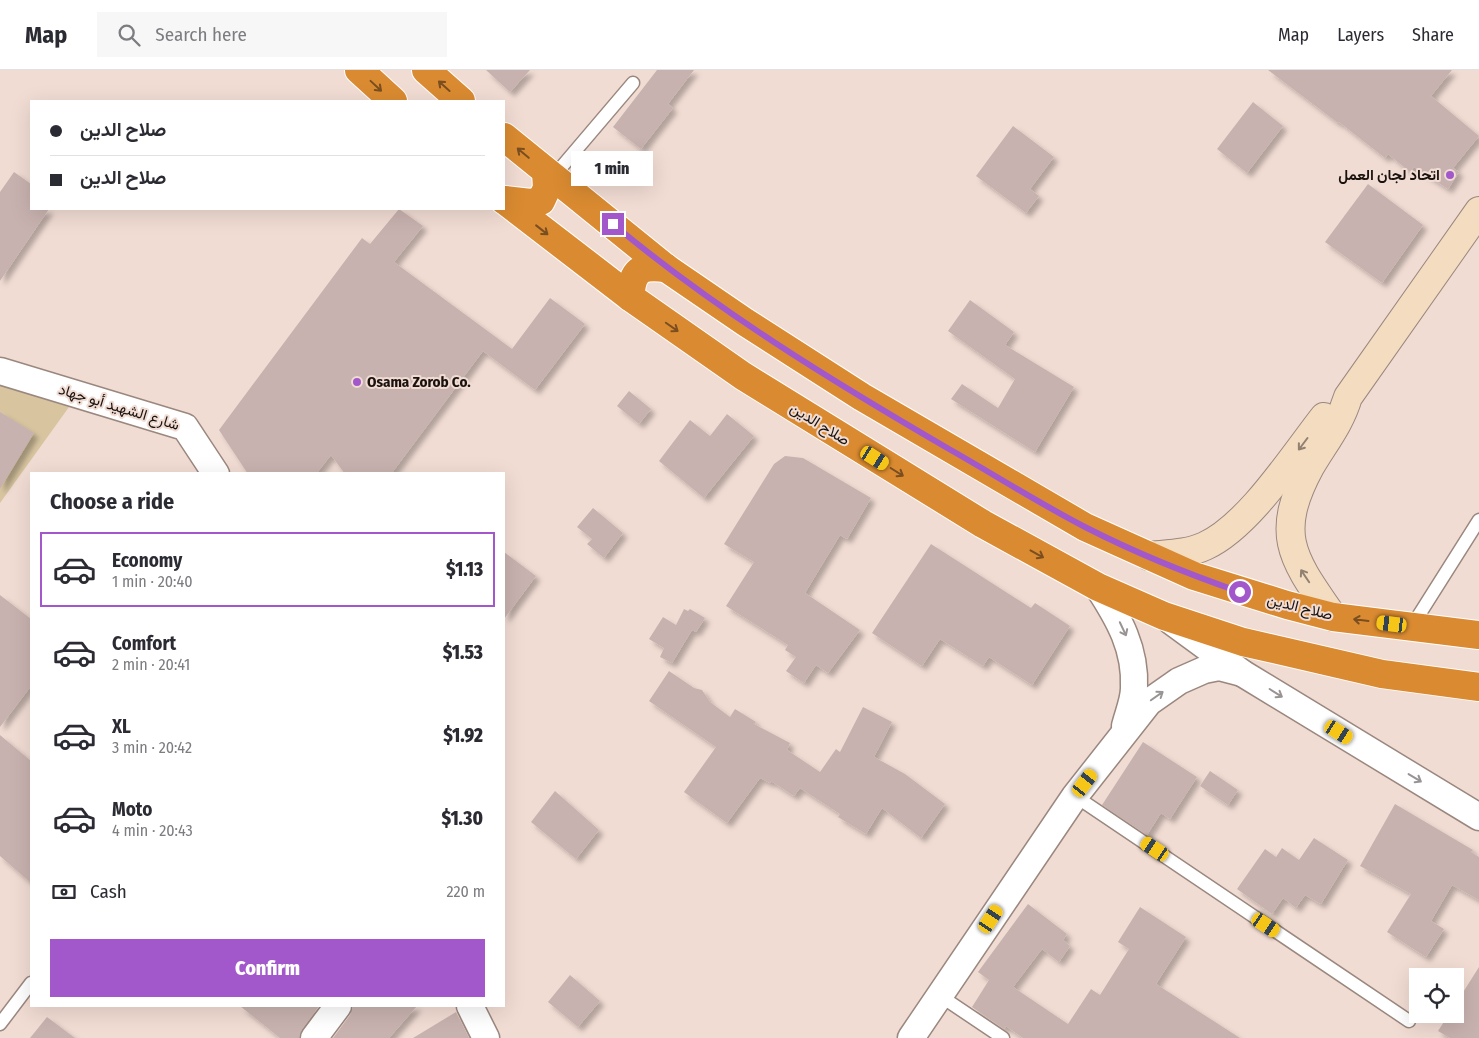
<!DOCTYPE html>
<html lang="en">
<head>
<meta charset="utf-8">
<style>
  :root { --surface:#fff; --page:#f7f7f7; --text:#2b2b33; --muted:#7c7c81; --line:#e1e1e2; --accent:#a258cb }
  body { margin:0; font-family:"Fira Sans Condensed",Vazirmatn,sans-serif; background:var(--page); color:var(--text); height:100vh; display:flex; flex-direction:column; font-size:19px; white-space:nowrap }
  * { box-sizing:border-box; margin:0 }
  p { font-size:16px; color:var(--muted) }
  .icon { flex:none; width:28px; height:28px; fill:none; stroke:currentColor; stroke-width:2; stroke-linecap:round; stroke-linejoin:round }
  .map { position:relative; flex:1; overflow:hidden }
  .drawer { position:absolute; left:30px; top:402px; width:475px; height:535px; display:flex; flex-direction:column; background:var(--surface); border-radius:0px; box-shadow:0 5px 20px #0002 }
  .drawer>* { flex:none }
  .guide { position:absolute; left:30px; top:30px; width:475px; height:110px; border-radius:0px; box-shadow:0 5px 20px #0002; display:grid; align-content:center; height:110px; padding:0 20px; background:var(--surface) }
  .buttons { position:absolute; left:1409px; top:898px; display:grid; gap:10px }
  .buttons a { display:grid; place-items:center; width:55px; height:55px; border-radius:0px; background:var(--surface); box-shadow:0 5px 20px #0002; font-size:25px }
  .end { position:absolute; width:22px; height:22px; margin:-11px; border:6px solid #a258cb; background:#fff; box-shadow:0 0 0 2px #fff }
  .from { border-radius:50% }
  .bubble { position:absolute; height:35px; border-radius:0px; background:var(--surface); box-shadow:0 5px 20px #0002; font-size:16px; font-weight:800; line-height:35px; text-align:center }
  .car { position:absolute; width:15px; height:30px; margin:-15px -8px; border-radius:6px; box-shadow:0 0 4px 1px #0007; background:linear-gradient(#f5c518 24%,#345 0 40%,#f5c518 0 76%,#345 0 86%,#f5c518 0) }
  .guide b { display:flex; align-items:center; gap:18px; height:48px; font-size:19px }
  .guide b+b { border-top:1px solid var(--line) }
  .guide i { width:12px; height:12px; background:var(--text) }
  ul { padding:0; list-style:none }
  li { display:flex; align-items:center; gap:15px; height:75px; margin:0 10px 8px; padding:0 10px; border:2px solid transparent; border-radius:0px }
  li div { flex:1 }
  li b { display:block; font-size:19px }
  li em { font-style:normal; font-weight:800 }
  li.selected { border-color:var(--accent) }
  li>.icon { width:45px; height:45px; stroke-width:1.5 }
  h2 { padding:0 20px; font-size:22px; line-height:60px }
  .pay { display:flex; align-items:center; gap:12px; height:55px; padding:0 20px; font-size:19px }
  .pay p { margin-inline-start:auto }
  .primary-button { display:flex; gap:10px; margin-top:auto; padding:10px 20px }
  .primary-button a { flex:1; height:58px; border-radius:0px; background:var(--accent); color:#fff; font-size:20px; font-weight:800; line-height:58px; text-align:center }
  header { display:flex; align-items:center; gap:30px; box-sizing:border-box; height:70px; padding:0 25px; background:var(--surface); border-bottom:1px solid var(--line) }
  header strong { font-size:24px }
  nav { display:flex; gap:28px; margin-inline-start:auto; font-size:18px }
  .search { width:350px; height:45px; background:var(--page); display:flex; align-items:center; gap:12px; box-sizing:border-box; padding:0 18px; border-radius:0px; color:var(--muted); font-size:19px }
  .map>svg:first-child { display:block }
  .green { fill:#d8c5a0 }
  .building { fill:#c8b2af; filter:url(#shadow) }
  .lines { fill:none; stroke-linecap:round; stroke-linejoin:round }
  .lane-casing { stroke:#9a877e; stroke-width:15 }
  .street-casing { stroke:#9a877e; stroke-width:29 }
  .secondary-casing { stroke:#9a877e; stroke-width:30 }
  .highway-casing { stroke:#fff; stroke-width:30 }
  .lane { stroke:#fff; stroke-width:12 }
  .street { stroke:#fff; stroke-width:26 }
  .secondary { stroke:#f4dcc1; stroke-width:28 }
  .highway { stroke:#da8b31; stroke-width:28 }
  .oneway { stroke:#7a4e20 }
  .oneway2 { stroke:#918171 }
  .oneway3 { stroke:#989493 }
  .route { stroke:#a258cb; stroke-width:6 }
  .poi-dot { fill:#a258cb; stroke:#f1dcd3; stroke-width:2 }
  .labels { text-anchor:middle; stroke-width:4; stroke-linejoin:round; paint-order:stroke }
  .poi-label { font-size:15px; font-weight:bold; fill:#19120f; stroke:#f1dcd3; text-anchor:end }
  .street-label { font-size:15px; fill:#19120f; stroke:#f1dcd3 }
</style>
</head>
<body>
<header>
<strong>Map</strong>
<div class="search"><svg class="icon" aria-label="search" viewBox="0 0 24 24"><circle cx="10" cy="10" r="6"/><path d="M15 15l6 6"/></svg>Search here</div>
<nav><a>Map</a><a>Layers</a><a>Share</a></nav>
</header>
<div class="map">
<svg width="1479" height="968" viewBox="0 0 1479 968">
  <defs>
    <filter id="shadow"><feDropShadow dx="4.5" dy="4.5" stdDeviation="2.5" flood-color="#0004"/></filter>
  </defs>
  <rect width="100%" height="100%" fill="#f1dcd3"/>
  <polygon class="green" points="0,315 69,337 0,433"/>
  <g class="building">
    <polygon points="486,0 530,0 510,22"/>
    <polygon points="657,0 694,0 668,34 673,38 641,79 613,57"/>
    <polygon points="1268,0 1452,0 1431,26 1479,66 1453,98 1459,102 1448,119 1414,97 1410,102 1388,84 1385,88 1339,52 1338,53"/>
    <polygon points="1253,32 1283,56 1247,103 1217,79"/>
    <polygon points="1013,56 1054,87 1030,119 1039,126 1026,143 976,106"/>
    <polygon points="14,102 31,114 31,139 49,139 0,211 0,122"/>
    <polygon points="1368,114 1423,155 1382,213 1325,172"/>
    <polygon points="399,139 423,156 394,192 512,279 550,228 585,254 535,320 483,281 391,404 345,404 331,385 316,404 248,404 219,360 362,168 370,174"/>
    <polygon points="970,230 1014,262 1005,275 1074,317 1035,382 951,329 962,314 998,338 1015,309 948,261"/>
    <polygon points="629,321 651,339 639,354 617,336"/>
    <polygon points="0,342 34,363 0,419"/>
    <polygon points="727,344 754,366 704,428 659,391 690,350 710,366"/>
    <polygon points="785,386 803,388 871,428 847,469 840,465 805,523 860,560 828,603 816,595 804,613 786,601 796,587 785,580 788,575 726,536 754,492 724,474 774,394"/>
    <polygon points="593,438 623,463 604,488 587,474 592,469 577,457"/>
    <polygon points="931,474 1031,538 1035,533 1070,556 1032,615 989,587 983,596 940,569 922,596 872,563"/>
    <polygon points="504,482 536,506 504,549"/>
    <polygon points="0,525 31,549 31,616 0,657"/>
    <polygon points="684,539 688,541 690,539 705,548 696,562 692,560 672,593 660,587 664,578 649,569 663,547 676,555"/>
    <polygon points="669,601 694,618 702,620 710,632 730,647 735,639 756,652 754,654 790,673 787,680 820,702 836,679 840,682 863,637 892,652 874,687 905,704 945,734 921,768 882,738 866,764 838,747 840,744 800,718 794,726 771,711 770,713 760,708 727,753 684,722 716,677 649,631"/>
    <polygon points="0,665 31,691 31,813 0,786"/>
    <polygon points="1143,672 1197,707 1170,749 1161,743 1147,765 1102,735"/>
    <polygon points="1210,701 1238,720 1228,735 1200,716"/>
    <polygon points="555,721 599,760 576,789 531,752"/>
    <polygon points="1395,734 1473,780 1471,782 1479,787 1479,830 1452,815 1431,851 1444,859 1426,887 1387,862 1411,824 1360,796"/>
    <polygon points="1314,768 1348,790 1321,834 1305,825 1296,838 1283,828 1272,844 1237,819 1265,779 1276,787 1282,778 1299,790"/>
    <polygon points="1028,834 1067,864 1063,870 1070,876 1059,892 1042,879 1013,917 1068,954 1091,919 1100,925 1129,879 1118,872 1140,837 1186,867 1156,914 1240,968 1023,968 1006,956 1004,959 972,937 989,910 978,902"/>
    <polygon points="1479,897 1479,968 1450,968 1438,961 1449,944 1455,944 1455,935"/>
    <polygon points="570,905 600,931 578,957 548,932"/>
    <polygon points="240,936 319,936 302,959 299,968 280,968"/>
    <polygon points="353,936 417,936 389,968 333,968 350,945"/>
    <polygon points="456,942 469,968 413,968"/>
    <polygon points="47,947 75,968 30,968"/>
  </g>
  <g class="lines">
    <defs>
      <g id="lane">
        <polyline points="553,107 633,13"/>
        <polyline points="1412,556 1479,450"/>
        <polyline points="1075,726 1409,951"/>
        <polyline points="939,925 1003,968"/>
        <polyline points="0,954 31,913"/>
      </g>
      <g id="street">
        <polyline points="0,301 185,357 216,404"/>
        <path d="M1098 517C1119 549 1136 579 1134 618 1134 630 1128 644 1125 656"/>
        <polyline points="1171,551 1242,603 1479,747"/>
        <polyline points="470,936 486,968"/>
        <polyline points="314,968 338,936"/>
        <polyline points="911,968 1075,726 1149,632 1179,611 1204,600 1219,597 1242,603"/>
      </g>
      <g id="secondary">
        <path d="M1149 486C1168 484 1188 484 1205 476 1249 456 1294 385 1324 347"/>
        <path d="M1333 547C1293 489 1273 466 1310 397 1324 373 1340 354 1348 327L1479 141"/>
      </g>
      <g id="highway">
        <polyline points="359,0 393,31"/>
        <polyline points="426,0 461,31"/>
        <polyline points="504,67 666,198 745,252 862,327 1085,457 1194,506 1287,535 1333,547 1479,565"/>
        <polyline points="504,130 630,227 743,306 983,454 1098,517 1164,546 1243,572 1382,604 1479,617"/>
        <polyline points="504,130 531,133 541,131 547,118 546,102"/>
        <path d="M630 227C633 200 639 195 666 198"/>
      </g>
    </defs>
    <use href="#lane" class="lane-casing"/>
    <use href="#street" class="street-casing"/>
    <use href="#secondary" class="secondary-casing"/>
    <use href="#highway" class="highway-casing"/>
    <use href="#lane" class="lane"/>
    <use href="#street" class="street"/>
    <use href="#secondary" class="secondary"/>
    <use href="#highway" class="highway"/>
  </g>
  <defs><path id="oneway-shaft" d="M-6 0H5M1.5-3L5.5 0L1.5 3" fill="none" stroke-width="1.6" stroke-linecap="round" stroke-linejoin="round" transform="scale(1.25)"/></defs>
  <g class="oneway">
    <use href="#oneway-shaft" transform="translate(376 16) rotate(43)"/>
    <use href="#oneway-shaft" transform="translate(444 16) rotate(-138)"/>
    <use href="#oneway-shaft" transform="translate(523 83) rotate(-140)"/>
    <use href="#oneway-shaft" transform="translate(542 160) rotate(38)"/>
    <use href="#oneway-shaft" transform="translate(672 257) rotate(35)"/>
    <use href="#oneway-shaft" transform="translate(897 402) rotate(32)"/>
    <use href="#oneway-shaft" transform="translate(1037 484) rotate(29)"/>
    <use href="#oneway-shaft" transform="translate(1361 550) rotate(-173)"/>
  </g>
  <g class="oneway2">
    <use href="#oneway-shaft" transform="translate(1303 374) rotate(127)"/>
    <use href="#oneway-shaft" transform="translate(1305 506) rotate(-124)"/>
  </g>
  <g class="oneway3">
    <use href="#oneway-shaft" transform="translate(1123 559) rotate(65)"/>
    <use href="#oneway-shaft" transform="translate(1276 623) rotate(32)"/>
    <use href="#oneway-shaft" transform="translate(1157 626) rotate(-35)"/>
    <use href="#oneway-shaft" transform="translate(1415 708) rotate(31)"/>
  </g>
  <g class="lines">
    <path class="route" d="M613 154C716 240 832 311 949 379 995 405 1040 434 1087 458 1136 483 1188 504 1240 522"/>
  </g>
  <g class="poi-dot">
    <circle cx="1450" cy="105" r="5"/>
    <circle cx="357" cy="312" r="5"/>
  </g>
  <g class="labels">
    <g class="poi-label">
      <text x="1440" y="110">اتحاد لجان العمل</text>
      <text x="367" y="317" text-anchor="start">Osama Zorob Co.</text>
    </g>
    <g class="street-label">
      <text transform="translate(119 337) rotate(17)" y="5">شارع الشهيد أبو جهاد</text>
      <text transform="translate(820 354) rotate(32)" y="5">صلاح الدين</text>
      <text transform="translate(1300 537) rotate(14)" y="5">صلاح الدين</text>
    </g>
  </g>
</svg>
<div class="buttons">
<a><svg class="icon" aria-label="locate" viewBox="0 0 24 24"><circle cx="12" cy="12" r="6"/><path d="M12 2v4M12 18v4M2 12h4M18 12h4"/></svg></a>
</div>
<i class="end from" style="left:1240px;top:522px"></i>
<i class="end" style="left:613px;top:154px"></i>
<div class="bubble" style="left:571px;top:81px;width:82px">1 min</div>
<i class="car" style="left:875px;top:388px;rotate:122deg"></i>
<i class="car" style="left:1392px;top:554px;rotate:277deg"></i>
<i class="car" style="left:1339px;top:662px;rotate:122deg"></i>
<i class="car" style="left:1085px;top:713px;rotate:37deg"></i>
<i class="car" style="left:1155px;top:779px;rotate:304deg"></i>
<i class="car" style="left:991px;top:849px;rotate:34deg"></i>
<i class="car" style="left:1266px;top:855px;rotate:124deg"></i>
<div class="guide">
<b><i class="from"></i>صلاح الدين</b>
<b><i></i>صلاح الدين</b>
</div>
<section class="drawer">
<h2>Choose a ride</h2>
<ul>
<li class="selected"><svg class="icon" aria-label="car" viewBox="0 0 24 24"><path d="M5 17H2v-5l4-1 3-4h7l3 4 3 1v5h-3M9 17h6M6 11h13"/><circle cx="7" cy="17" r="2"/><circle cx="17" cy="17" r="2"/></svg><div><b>Economy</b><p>1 min · 20:40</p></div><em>$1.13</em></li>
<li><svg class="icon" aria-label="car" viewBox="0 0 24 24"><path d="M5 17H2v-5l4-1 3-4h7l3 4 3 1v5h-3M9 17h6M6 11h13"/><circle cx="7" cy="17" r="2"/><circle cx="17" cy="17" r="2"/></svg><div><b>Comfort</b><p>2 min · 20:41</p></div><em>$1.53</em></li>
<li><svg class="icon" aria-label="car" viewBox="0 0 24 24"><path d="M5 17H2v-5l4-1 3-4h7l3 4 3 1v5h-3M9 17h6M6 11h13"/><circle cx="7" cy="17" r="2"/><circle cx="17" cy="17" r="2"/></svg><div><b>XL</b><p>3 min · 20:42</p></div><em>$1.92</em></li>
<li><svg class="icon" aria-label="car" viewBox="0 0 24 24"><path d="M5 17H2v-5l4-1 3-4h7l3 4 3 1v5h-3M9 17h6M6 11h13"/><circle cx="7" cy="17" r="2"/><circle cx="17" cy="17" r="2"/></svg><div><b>Moto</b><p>4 min · 20:43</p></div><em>$1.30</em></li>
</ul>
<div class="pay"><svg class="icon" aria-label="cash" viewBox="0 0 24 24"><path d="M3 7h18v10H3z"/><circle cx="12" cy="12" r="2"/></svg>Cash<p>220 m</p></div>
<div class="primary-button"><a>Confirm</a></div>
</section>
</div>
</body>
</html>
